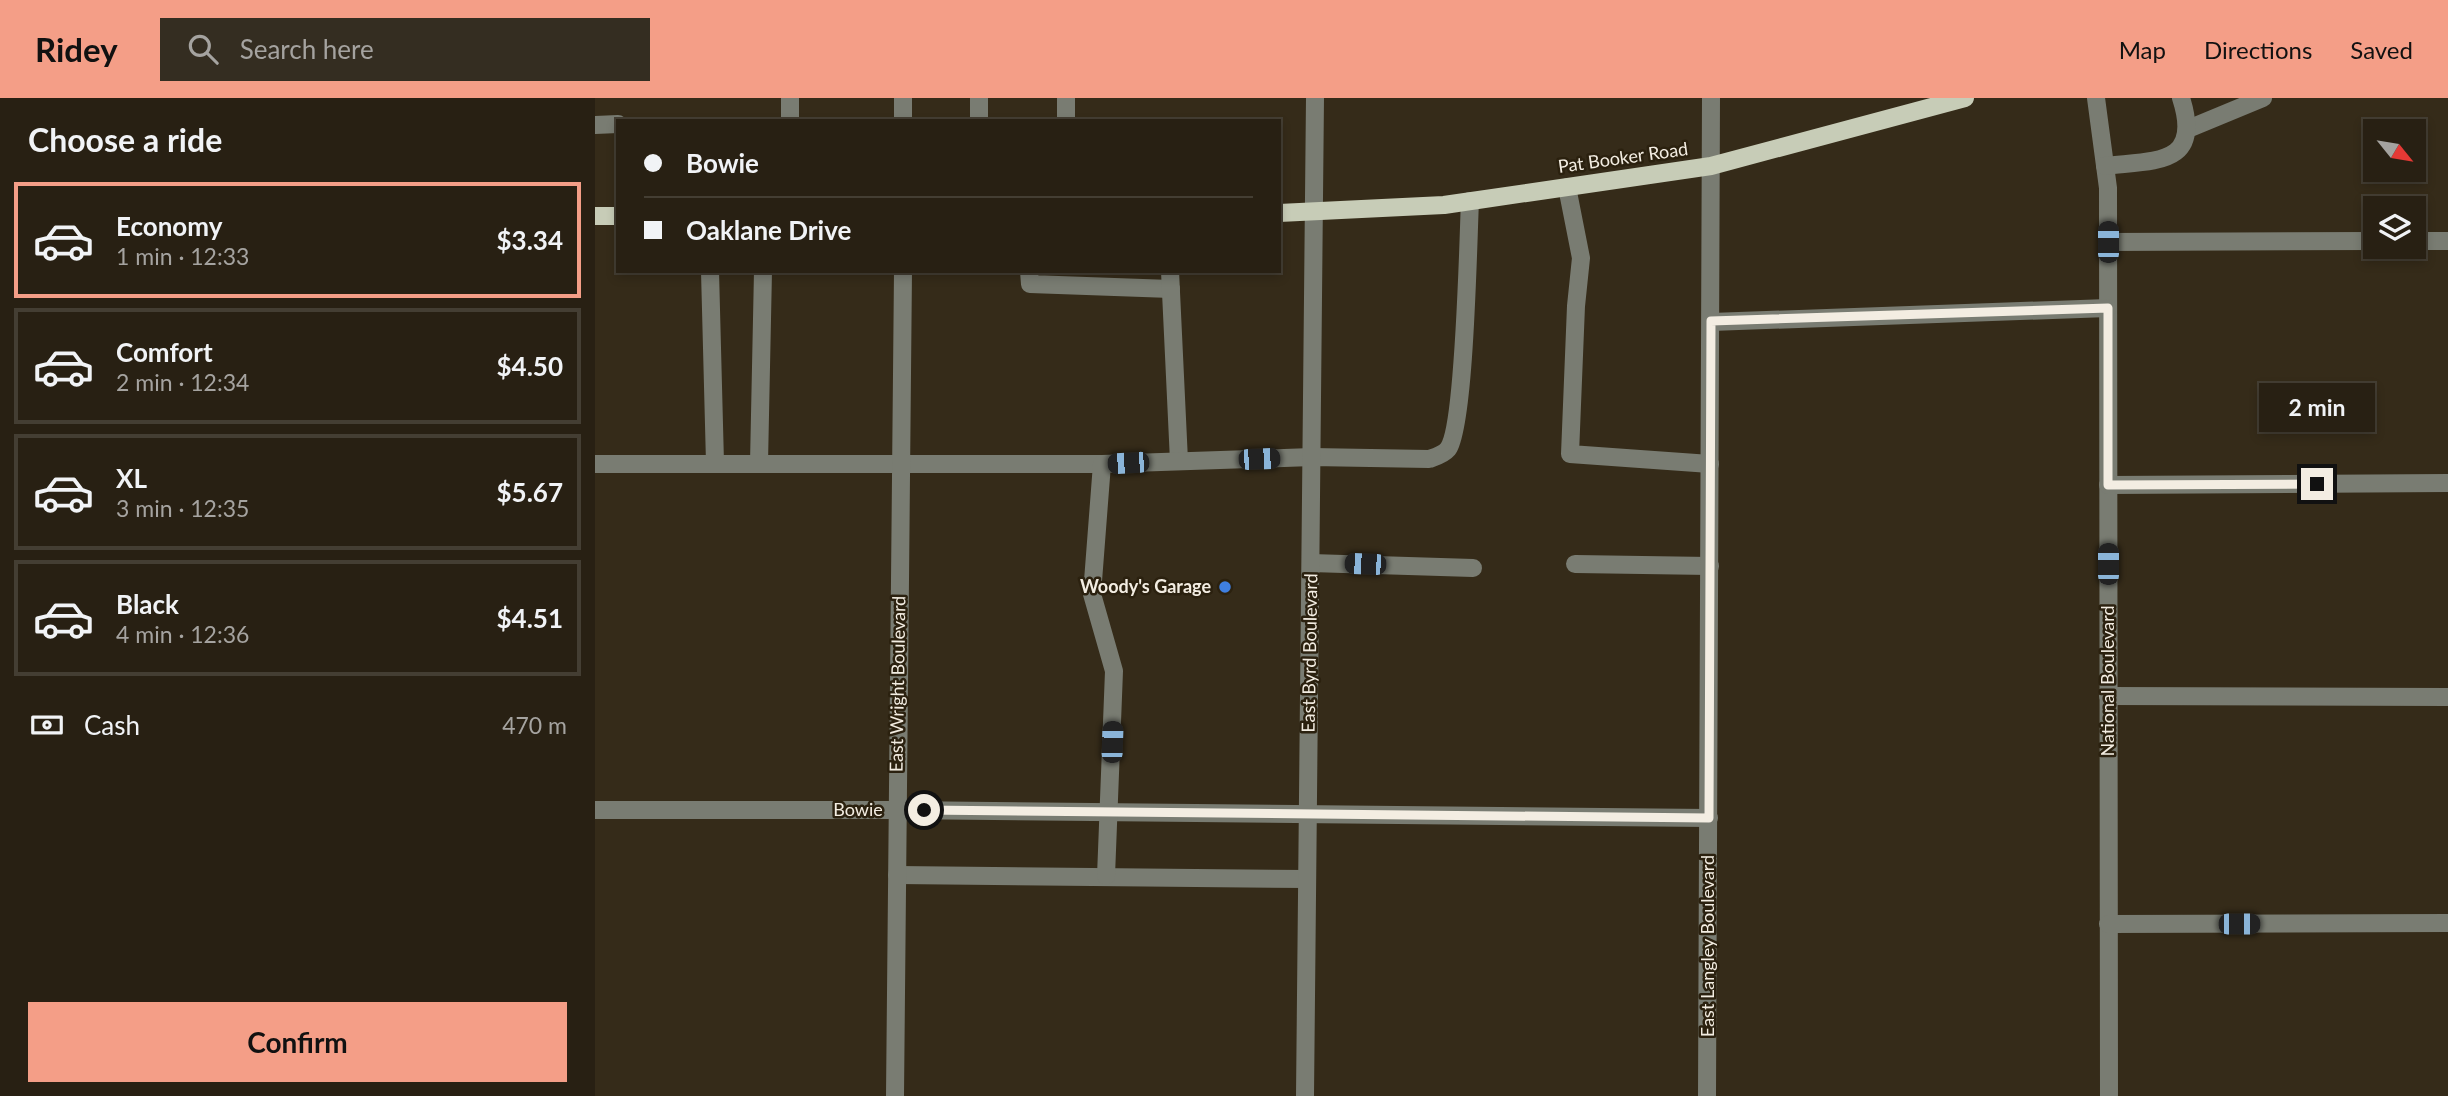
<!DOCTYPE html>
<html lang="en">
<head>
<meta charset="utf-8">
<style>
  :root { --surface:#282013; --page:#342d21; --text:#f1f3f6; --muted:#a5a3a0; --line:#443e33; --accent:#f49e87 }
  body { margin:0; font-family:Lato,sans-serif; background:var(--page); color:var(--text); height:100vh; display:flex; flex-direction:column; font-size:26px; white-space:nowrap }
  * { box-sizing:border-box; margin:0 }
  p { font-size:23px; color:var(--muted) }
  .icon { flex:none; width:38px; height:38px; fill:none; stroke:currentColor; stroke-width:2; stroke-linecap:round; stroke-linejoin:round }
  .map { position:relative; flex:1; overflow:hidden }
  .sheet { display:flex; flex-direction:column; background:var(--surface); width:595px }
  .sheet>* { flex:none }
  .guide { position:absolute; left:21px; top:21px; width:665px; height:154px; border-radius:0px; box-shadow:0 4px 10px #0003,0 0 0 2px var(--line); display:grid; align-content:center; height:154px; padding:0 28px; background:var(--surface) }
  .needle { width:46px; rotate:120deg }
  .controls { position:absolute; left:1768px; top:21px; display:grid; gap:14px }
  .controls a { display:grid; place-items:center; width:63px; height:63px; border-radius:0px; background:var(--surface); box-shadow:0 4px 10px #0003,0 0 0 2px var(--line); font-size:35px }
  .end { position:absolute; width:32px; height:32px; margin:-16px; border:9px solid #f3ede2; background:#111; box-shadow:0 0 0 4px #111 }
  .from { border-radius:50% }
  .bubble { position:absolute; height:49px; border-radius:0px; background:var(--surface); box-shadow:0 4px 10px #0003,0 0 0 2px var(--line); font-size:23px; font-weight:700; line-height:49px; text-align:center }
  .car { position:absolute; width:21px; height:42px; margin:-21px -10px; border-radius:9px; box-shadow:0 0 5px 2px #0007; background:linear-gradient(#222 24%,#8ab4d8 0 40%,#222 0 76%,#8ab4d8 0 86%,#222 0) }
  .guide b { display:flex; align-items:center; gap:24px; height:66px; font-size:26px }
  .guide b+b { border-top:2px solid var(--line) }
  .guide i { width:18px; height:18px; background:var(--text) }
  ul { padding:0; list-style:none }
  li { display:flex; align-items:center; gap:21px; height:116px; margin:0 14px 10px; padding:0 14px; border:4px solid var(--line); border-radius:0px }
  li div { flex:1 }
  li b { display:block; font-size:26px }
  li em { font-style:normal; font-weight:700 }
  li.current { border-color:var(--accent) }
  li>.icon { width:63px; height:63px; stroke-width:1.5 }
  h2 { padding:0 28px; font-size:32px; line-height:84px }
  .pay { display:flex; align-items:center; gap:18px; height:77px; padding:0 28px; font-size:26px }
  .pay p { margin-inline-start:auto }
  .cta { display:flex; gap:14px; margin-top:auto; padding:14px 28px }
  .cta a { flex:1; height:80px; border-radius:0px; background:var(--accent); color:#111; font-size:28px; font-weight:700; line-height:80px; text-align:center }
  header { display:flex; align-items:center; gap:42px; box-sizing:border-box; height:98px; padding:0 35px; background:var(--accent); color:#111 }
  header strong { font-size:33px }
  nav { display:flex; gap:38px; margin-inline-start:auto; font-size:24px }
  .search { width:490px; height:63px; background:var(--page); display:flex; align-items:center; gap:18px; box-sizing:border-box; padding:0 24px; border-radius:0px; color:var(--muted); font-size:26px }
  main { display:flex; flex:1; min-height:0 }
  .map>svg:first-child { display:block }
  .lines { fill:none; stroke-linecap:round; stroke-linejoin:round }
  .minor { stroke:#797c72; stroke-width:18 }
  .major { stroke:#c7ccb7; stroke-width:18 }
  .route { stroke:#f3ede2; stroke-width:9 }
  .shop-dot { fill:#3f7fe0; stroke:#2b210f; stroke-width:2.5 }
  .labels { text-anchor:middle; stroke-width:5; stroke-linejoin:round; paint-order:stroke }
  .street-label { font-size:18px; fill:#f3ede2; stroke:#2b210f }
  .poi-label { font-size:18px; font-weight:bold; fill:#f3ede2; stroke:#2b210f; text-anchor:end }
</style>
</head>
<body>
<header>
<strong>Ridey</strong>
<div class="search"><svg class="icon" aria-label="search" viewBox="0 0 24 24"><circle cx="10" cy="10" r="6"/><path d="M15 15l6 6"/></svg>Search here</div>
<nav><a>Map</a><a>Directions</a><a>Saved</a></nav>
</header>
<main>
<section class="sheet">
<h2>Choose a ride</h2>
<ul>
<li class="current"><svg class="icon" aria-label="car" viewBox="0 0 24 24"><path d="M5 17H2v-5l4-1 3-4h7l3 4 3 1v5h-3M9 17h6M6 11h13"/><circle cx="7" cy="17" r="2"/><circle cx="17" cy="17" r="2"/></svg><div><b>Economy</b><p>1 min · 12:33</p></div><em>$3.34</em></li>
<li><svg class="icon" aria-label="car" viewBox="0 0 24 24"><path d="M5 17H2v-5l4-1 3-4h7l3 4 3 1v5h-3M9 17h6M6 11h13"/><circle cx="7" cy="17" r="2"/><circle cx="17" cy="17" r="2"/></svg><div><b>Comfort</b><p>2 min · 12:34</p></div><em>$4.50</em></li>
<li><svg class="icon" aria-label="car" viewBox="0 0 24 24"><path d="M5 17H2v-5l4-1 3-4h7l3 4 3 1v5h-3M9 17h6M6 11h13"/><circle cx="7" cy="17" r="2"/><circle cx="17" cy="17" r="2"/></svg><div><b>XL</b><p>3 min · 12:35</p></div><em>$5.67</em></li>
<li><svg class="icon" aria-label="car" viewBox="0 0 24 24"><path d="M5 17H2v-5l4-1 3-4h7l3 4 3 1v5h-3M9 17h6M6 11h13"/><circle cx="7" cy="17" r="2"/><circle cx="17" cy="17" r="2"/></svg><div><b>Black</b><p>4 min · 12:36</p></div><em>$4.51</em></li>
</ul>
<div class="pay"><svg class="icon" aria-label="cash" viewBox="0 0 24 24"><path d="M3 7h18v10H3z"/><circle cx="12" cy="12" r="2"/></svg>Cash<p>470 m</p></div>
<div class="cta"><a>Confirm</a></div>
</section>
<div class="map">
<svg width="1853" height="998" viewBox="0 0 1853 998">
  <rect width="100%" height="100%" fill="#352b19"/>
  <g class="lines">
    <g class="minor">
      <polyline points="195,0 195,23"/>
      <polyline points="384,0 384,23"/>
      <polyline points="471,0 471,23"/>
      <polyline points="1501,0 1513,90 1514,998"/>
      <polyline points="308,23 308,0"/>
      <polyline points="0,27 23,26"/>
      <polyline points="1593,31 1668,0"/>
      <path d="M1510 68C1560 62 1608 68 1586 0"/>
      <polyline points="972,89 986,160 981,208 975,356 1115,366"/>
      <polyline points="1818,143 1853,143"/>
      <polyline points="1513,144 1780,143"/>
      <polyline points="115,173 120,365"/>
      <polyline points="434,173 435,186 576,191"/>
      <polyline points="575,173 584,363"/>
      <polyline points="1116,224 1513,210"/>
      <polyline points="164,365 168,173"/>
      <polyline points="0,366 507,366"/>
      <polyline points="1513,387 1853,385"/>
      <polyline points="716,465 878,470"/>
      <polyline points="980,466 1115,468"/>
      <polyline points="1513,598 1853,599"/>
      <polyline points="0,712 302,712 1114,720"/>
      <polyline points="302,777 712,781"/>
      <path d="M511 778 519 573 497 496 507 366 717 359 834 361C840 359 848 357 853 351 870 328 873 143 875 103"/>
      <polyline points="1513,826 1853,825"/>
      <polyline points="300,998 308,173"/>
      <polyline points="710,998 720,0"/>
      <polyline points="1112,998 1116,0"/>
    </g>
    <g class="major">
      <polyline points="684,115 849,107 1116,68 1370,0"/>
      <polyline points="0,118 23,118"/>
    </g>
  </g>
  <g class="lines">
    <polyline class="route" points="329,712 1114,720 1116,223 1513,210 1513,387 1722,386"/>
  </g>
  <circle class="shop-dot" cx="630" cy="489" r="7"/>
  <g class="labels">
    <g class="street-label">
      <text transform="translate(1028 60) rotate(-8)" y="6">Pat Booker Road</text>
      <text transform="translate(715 555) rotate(-89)" y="6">East Byrd Boulevard</text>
      <text transform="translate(1513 583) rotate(-90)" y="6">National Boulevard</text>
      <text transform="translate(303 586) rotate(-89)" y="6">East Wright Boulevard</text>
      <text x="263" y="718">Bowie</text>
      <text transform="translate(1113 848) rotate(-90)" y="6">East Langley Boulevard</text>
    </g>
    <g class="poi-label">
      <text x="616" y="495">Woody's Garage</text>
    </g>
  </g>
</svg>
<div class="controls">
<a><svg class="needle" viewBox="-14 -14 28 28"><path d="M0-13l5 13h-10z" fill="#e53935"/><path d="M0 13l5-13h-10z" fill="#a5a3a0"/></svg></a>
<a><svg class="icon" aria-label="layers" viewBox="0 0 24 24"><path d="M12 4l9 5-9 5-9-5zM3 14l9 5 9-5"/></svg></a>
</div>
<i class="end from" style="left:329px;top:712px"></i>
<i class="end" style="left:1722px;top:386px"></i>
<div class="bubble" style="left:1664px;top:285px;width:116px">2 min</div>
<i class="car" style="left:1513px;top:144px;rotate:0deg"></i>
<i class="car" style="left:664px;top:361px;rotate:88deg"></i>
<i class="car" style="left:533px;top:365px;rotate:267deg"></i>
<i class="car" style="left:770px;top:466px;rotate:272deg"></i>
<i class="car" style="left:1513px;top:466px;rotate:0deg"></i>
<i class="car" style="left:517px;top:644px;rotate:2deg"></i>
<i class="car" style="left:1644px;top:826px;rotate:90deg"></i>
<div class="guide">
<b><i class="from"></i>Bowie</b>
<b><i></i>Oaklane Drive</b>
</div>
</div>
</main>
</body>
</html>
